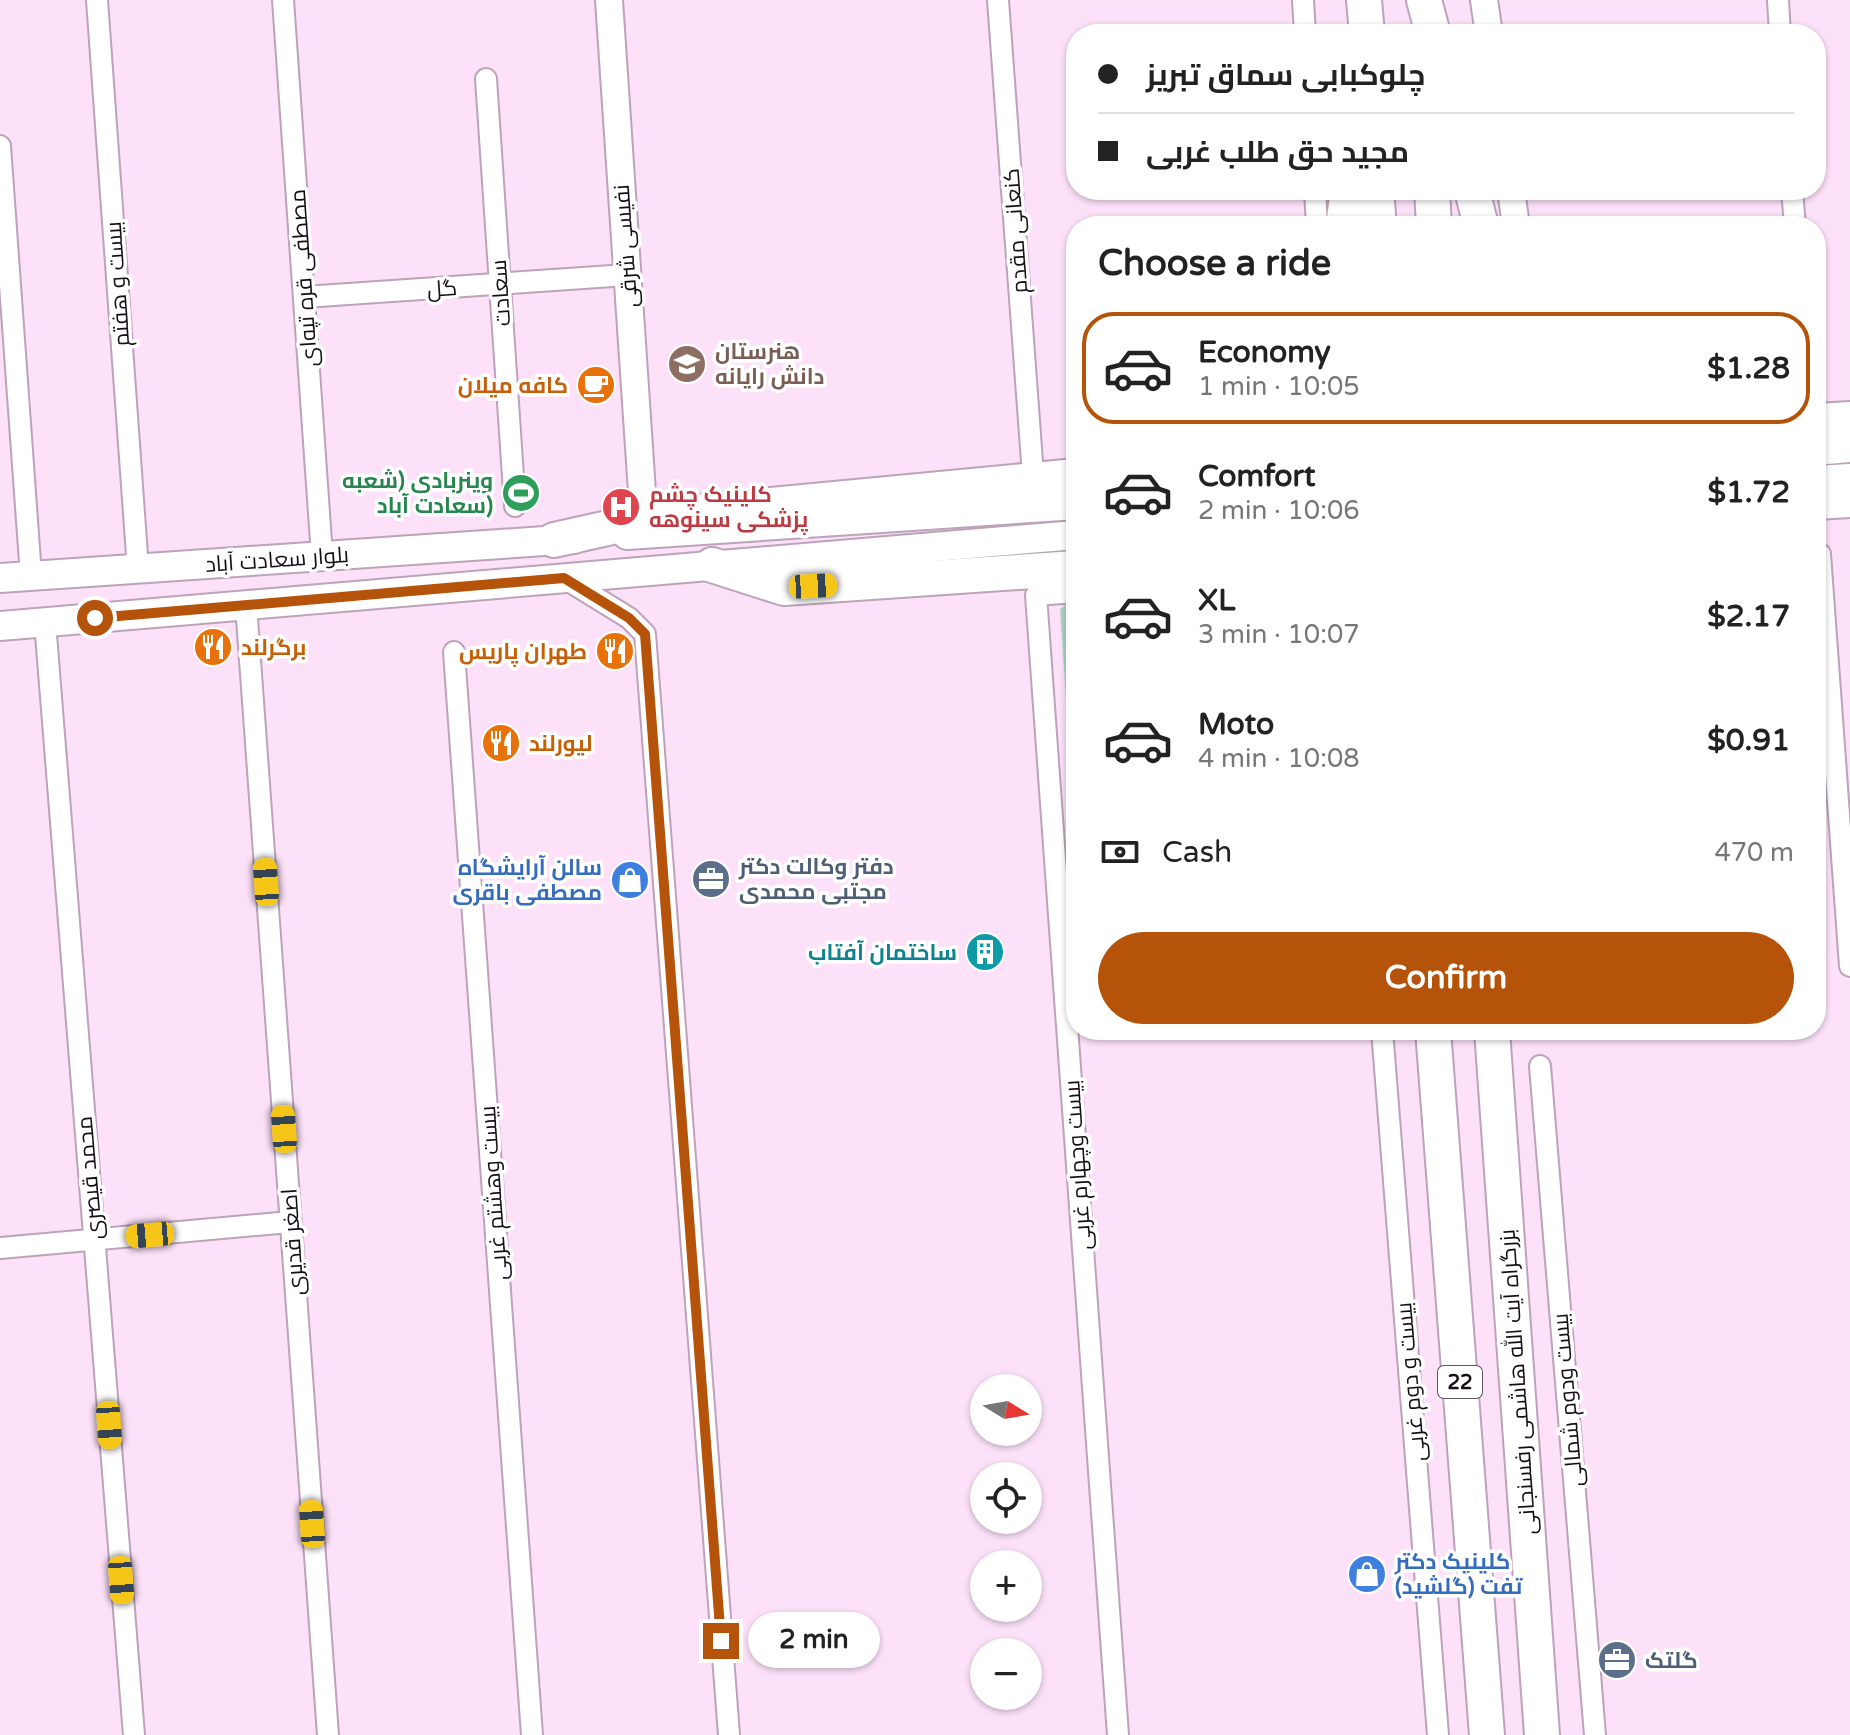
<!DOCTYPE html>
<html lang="en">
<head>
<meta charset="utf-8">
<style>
  :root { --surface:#fff; --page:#f6f6f6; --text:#222; --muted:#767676; --line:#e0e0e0; --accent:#b45309 }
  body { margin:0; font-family:"Varela Round",Cairo,sans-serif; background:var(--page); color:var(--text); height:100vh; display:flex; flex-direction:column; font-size:30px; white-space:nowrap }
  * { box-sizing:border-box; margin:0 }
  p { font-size:26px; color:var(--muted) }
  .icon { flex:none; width:44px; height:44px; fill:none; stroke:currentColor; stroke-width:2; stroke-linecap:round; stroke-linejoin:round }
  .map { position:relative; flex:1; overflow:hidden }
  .drawer { position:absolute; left:1066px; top:216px; width:760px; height:824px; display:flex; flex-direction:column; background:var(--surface); border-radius:32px; box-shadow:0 2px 6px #0004 }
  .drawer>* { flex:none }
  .guide { position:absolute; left:1066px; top:24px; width:760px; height:176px; border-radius:32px; box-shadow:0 2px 6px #0004; display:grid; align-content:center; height:176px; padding:0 32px; background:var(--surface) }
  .needle { width:52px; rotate:101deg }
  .fabs { position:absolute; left:970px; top:1374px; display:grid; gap:16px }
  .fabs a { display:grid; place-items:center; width:72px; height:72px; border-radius:50%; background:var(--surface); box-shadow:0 2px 6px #0004; font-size:40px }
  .end { position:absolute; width:36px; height:36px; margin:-18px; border:10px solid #b45309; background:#fff; box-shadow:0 0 0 4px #fff }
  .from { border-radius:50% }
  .bubble { position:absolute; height:56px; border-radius:28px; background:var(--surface); box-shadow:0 2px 6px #0004; font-size:26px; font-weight:700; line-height:56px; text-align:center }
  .car { position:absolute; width:24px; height:48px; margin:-24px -12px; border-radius:10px; box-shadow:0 0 6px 2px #0007; background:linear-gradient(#f5c518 24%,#345 0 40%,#f5c518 0 76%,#345 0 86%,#f5c518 0) }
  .guide b { display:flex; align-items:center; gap:28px; height:76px; font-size:30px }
  .guide b+b { border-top:2px solid var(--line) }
  .guide i { width:20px; height:20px; background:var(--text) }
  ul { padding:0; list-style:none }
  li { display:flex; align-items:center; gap:24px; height:112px; margin:0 16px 12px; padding:0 16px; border:4px solid transparent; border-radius:32px }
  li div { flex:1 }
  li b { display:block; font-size:30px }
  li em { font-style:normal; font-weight:700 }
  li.selected { border-color:var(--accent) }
  li>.icon { width:72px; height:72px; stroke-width:1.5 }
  h2 { padding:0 32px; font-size:36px; line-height:96px }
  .pay { display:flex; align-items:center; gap:20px; height:88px; padding:0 32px; font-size:30px }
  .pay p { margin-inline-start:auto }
  .cta { display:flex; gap:16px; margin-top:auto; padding:16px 32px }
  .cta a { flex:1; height:92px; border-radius:48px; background:var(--accent); color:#fff; font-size:32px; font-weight:700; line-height:92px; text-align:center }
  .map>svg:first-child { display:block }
  .green { fill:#abd8c3 }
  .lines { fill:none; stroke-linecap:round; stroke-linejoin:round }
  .minor-casing { stroke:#bca3b9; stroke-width:24 }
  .tertiary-casing { stroke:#bca3b9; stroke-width:30 }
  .secondary-casing { stroke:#bca3b9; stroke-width:32 }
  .trunk-casing { stroke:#bca3b9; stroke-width:38 }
  .minor { stroke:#fff; stroke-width:20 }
  .tertiary { stroke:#fff; stroke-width:26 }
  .secondary { stroke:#fff; stroke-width:28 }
  .trunk { stroke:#fff; stroke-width:34 }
  .route { stroke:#b45309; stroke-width:10 }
  .labels { text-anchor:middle; stroke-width:7; stroke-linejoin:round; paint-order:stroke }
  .shield { fill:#fff; stroke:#5b565b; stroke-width:2 }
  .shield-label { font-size:20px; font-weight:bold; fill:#150d15 }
  .street-label { font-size:22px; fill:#150d15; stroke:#fff }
  .education-label { font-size:22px; font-weight:bold; fill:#785e54; stroke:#fff; text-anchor:start }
  .food-label { font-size:22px; font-weight:bold; fill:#c56008; stroke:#fff; text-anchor:end }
  .leisure-label { font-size:22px; font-weight:bold; fill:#27864d; stroke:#fff; text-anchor:end }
  .health-label { font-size:22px; font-weight:bold; fill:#be3a42; stroke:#fff; text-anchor:start }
  .service-label { font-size:22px; font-weight:bold; fill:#4e5e75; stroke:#fff; text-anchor:start }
  .shop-label { font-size:22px; font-weight:bold; fill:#366cbe; stroke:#fff; text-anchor:end }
  .culture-label { font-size:22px; font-weight:bold; fill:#0d838f; stroke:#fff; text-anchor:end }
</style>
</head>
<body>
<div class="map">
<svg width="1850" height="1735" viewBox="0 0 1850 1735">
  <rect width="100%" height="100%" fill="#fce1f9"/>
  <polygon class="green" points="1076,604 1076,844 1060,609 1066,605"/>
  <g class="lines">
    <defs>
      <g id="minor">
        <polyline points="97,0 138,569"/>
        <polyline points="283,0 322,556"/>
        <polyline points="998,0 1032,462"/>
        <polyline points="1303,0 1305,34"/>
        <polyline points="1778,0 1780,34"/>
        <polyline points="486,79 515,506"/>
        <polyline points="0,146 31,576"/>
        <polyline points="1315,190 1317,226"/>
        <polyline points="1792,190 1795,226"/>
        <polyline points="304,297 627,275"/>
        <polyline points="1820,554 1850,966"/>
        <polyline points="564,578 629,618 645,634 729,1735"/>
        <polyline points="1076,592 1036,595 1118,1735"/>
        <polyline points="246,605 328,1735"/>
        <polyline points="45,622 134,1735"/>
        <polyline points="454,652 532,1735"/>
        <polyline points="1382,1030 1438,1735"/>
        <polyline points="1540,1066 1595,1735"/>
        <polyline points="0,1248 290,1222"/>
      </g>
      <g id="tertiary">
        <polyline points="609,0 642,492"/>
        <polyline points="1484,0 1489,34"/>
        <polyline points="1511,190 1516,226"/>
      </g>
      <g id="secondary">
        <polyline points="1816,451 1850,448"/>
        <polyline points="1816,480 1850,478"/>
        <polyline points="627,535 1076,505"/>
        <polyline points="0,578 574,539"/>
        <polyline points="0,626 1076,535"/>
      </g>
      <g id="trunk">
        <polyline points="1364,0 1367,34"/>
        <polyline points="1424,0 1433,34"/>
        <polyline points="1376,190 1379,226"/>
        <polyline points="1432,190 1434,226"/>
        <polyline points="1472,190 1481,226"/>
        <polyline points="1343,226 1348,190"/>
        <polyline points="1816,421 1850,419"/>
        <polyline points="1816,502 1850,500"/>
        <polyline points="554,540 666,515 1076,476"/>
        <polyline points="712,565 784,588 1076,568"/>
        <polyline points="1433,1030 1487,1735"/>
        <polyline points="1492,1030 1542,1735"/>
      </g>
    </defs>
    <use href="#minor" class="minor-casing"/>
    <use href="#tertiary" class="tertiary-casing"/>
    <use href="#secondary" class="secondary-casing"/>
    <use href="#trunk" class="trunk-casing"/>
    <use href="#minor" class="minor"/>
    <use href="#tertiary" class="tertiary"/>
    <use href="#secondary" class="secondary"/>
    <use href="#trunk" class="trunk"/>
  </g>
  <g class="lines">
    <polyline class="route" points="95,618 564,578 629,618 645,634 721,1641"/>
  </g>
  <defs>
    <symbol id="school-disc" viewBox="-11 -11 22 22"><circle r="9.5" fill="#8d6e63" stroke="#fff"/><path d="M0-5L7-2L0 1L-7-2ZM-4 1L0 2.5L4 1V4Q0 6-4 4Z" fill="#fff"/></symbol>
    <symbol id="cafe-disc" viewBox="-11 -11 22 22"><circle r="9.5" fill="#e8710a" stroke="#fff"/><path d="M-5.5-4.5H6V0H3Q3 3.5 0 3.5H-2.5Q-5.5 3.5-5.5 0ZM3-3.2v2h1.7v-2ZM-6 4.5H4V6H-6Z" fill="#fff"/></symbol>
    <symbol id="stadium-disc" viewBox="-11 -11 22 22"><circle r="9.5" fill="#2e9e5b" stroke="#fff"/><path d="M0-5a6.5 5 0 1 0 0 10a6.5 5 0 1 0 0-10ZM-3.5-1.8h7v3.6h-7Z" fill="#fff"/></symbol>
    <symbol id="hospital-disc" viewBox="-11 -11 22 22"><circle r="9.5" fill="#e0444e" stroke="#fff"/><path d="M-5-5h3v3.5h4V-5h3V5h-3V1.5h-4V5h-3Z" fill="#fff"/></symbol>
    <symbol id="restaurant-disc" viewBox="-11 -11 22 22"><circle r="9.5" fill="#e8710a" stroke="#fff"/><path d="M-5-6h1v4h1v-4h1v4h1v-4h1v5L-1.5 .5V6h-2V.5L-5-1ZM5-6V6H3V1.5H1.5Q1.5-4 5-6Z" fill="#fff"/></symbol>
    <symbol id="office-disc" viewBox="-11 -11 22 22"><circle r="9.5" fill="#5c6f8a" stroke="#fff"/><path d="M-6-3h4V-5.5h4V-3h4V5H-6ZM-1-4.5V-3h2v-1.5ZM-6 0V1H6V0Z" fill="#fff"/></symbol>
    <symbol id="shop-disc" viewBox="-11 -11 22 22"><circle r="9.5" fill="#3f7fe0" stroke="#fff"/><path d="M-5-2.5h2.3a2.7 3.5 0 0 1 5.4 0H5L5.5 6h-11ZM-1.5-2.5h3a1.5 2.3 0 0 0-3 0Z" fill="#fff"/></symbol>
    <symbol id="building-disc" viewBox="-11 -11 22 22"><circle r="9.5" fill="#0f9aa8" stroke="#fff"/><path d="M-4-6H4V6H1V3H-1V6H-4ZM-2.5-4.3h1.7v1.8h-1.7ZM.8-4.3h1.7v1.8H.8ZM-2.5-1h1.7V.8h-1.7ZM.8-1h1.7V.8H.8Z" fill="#fff"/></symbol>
  </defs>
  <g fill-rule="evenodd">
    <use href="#school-disc" x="665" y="342" width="44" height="44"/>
    <use href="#cafe-disc" x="574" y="363" width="44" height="44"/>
    <use href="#stadium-disc" x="499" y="471" width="44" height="44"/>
    <use href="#hospital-disc" x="599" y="485" width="44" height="44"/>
    <use href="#restaurant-disc" x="191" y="625" width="44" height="44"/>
    <use href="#restaurant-disc" x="593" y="629" width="44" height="44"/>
    <use href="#restaurant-disc" x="479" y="721" width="44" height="44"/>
    <use href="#office-disc" x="689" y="857" width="44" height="44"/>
    <use href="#shop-disc" x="608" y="858" width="44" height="44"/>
    <use href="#building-disc" x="963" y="930" width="44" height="44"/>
    <use href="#shop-disc" x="1345" y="1552" width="44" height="44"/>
    <use href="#office-disc" x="1595" y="1638" width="44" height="44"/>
  </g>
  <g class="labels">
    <rect class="shield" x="1438" y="1366" width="44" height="32" rx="6"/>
    <g class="shield-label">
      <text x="1460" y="1389">22</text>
    </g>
    <g class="street-label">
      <text transform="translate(1015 231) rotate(-94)" y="8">کنعانی مقدم</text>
      <text transform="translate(625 246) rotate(-94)" y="8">نفیسی شرقی</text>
      <text transform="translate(303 278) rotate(-94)" y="8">مصطفی قره تپه‌ای</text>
      <text transform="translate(117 284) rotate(-94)" y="8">بیست و هفتم</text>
      <text transform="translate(442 288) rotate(-4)" y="8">گل</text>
      <text transform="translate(500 293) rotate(-94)" y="8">سعادت</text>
      <text transform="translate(277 559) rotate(-4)" y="8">بلوار سعادت آباد</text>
      <text transform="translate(1077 1165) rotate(-94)" y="8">بیست وچهارم غربی</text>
      <text transform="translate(89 1178) rotate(-95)" y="8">محمد قیصری</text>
      <text transform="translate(493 1193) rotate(-94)" y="8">بیست وهشتم غربی</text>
      <text transform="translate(292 1242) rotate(-94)" y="8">اصغر قدیری</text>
      <text transform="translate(1410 1382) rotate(-95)" y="8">بیست و دوم غربی</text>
      <text transform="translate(1517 1382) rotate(-94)" y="8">بزرگراه آیت الله هاشمی رفسنجانی</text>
      <text transform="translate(1567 1400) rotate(-95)" y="8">بیست ودوم شمالی</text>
    </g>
    <g class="education-label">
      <text x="715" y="359">هنرستان<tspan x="715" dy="25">دانش رایانه</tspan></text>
    </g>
    <g class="food-label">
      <text x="568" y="393">کافه میلان</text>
      <text x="241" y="655" text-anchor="start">برگرلند</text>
      <text x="587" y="659">طهران پاریس</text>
      <text x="529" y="751" text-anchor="start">لیورلند</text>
    </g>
    <g class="leisure-label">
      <text x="493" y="488">وینربادی (شعبه<tspan x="493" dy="25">سعادت آباد)</tspan></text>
    </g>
    <g class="health-label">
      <text x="649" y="502">کلینیک چشم<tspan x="649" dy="25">پزشکی سینوهه</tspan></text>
    </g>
    <g class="service-label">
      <text x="739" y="874">دفتر وکالت دکتر<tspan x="739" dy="25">مجتبی محمدی</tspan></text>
      <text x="1645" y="1668">گلتک</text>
    </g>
    <g class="shop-label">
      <text x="602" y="875">سالن آرایشگاه<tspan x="602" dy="25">مصطفی باقری</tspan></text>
      <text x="1395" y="1569" text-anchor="start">کلینیک دکتر<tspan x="1395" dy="25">تفت (گلشید)</tspan></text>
    </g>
    <g class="culture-label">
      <text x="957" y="960">ساختمان آفتاب</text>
    </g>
  </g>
</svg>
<div class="fabs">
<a><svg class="needle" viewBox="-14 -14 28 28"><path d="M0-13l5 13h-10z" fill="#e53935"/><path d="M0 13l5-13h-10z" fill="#767676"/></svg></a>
<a><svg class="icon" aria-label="locate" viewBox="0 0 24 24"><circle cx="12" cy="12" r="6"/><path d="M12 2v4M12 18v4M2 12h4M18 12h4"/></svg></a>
<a>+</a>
<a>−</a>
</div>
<i class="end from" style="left:95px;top:618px"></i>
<i class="end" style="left:721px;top:1641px"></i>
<div class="bubble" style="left:748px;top:1612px;width:132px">2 min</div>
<i class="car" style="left:813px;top:586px;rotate:87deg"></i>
<i class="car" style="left:266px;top:882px;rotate:356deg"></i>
<i class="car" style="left:284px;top:1129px;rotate:356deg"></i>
<i class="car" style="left:150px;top:1235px;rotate:265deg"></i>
<i class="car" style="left:109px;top:1425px;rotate:176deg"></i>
<i class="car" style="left:312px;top:1524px;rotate:356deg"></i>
<i class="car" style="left:121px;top:1580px;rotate:176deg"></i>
<div class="guide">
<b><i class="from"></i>چلوکبابی سماق تبریز</b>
<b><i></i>مجید حق طلب غربی</b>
</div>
<section class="drawer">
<h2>Choose a ride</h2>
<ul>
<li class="selected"><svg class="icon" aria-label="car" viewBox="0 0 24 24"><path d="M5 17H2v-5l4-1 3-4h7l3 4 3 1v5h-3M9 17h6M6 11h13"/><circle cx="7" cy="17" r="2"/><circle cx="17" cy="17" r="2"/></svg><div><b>Economy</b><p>1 min · 10:05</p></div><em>$1.28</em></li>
<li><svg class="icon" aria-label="car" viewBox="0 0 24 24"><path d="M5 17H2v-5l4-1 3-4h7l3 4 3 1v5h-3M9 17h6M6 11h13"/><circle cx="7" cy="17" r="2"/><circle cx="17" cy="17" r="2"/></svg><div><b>Comfort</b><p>2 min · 10:06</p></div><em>$1.72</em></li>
<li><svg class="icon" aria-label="car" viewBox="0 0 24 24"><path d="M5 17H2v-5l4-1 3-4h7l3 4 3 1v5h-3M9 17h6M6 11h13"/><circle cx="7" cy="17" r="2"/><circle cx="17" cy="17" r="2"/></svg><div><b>XL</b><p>3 min · 10:07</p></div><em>$2.17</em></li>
<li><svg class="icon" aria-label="car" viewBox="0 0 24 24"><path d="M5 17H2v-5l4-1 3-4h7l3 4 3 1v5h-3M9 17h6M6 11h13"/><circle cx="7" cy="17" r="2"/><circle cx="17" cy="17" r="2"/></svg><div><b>Moto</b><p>4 min · 10:08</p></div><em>$0.91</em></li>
</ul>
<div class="pay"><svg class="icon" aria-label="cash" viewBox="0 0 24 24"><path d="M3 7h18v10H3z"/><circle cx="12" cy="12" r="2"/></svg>Cash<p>470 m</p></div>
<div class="cta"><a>Confirm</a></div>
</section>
</div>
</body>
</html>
